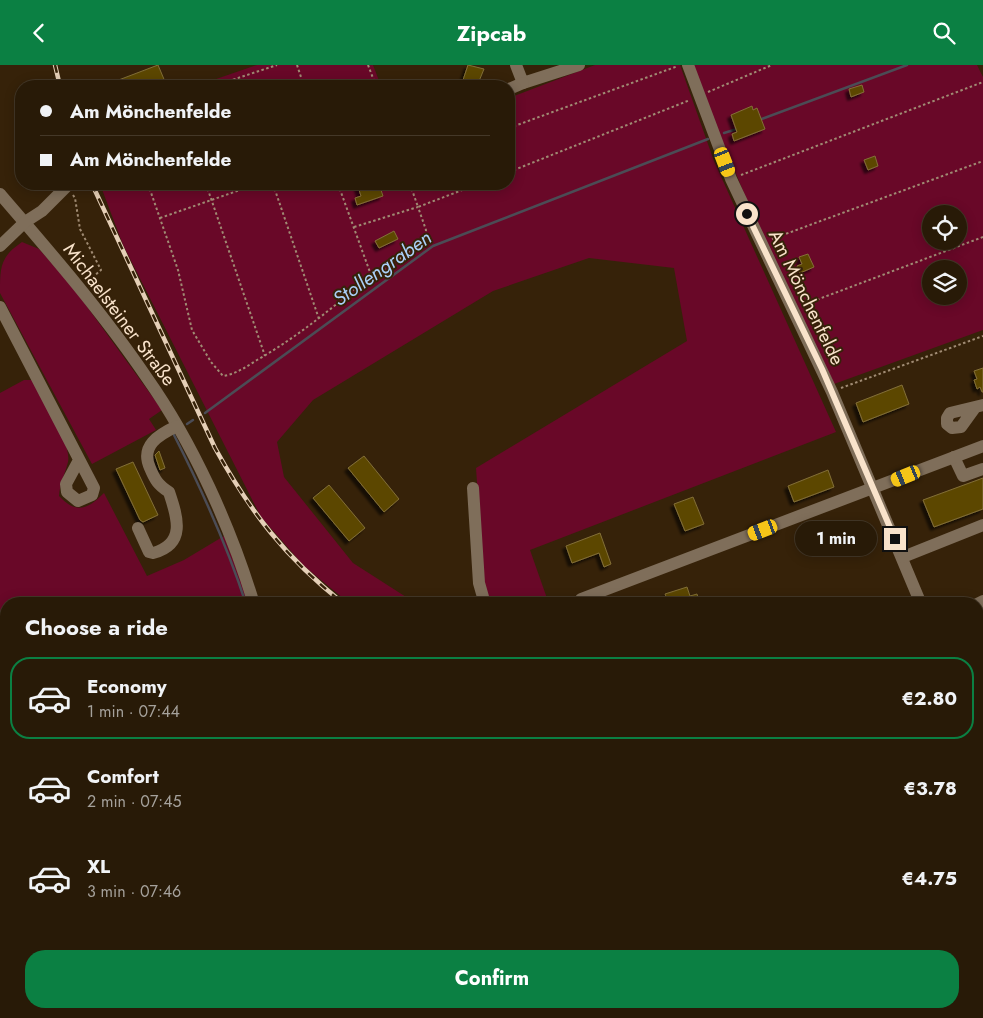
<!DOCTYPE html>
<html lang="en">
<head>
<meta charset="utf-8">
<style>
  :root { --surface:#281a07; --page:#302311; --text:#f1f3f6; --muted:#a5a19b; --line:#443828; --accent:#0b8043 }
  body { margin:0; font-family:Jost,sans-serif; background:var(--page); color:var(--text); height:100vh; display:flex; flex-direction:column; font-size:19px; white-space:nowrap }
  * { box-sizing:border-box; margin:0 }
  p { font-size:16px; color:var(--muted) }
  .icon { flex:none; width:28px; height:28px; fill:none; stroke:currentColor; stroke-width:2; stroke-linecap:round; stroke-linejoin:round }
  .map { position:relative; flex:1; overflow:hidden }
  .sheet { position:absolute; left:0px; top:532px; width:984px; height:421px; display:flex; flex-direction:column; background:var(--surface); border-radius:20px 20px 0 0; box-shadow:0 2px 12px #0003,0 0 0 1px var(--line) }
  .sheet>* { flex:none }
  .top-card { position:absolute; left:15px; top:15px; width:500px; height:110px; border-radius:20px; box-shadow:0 2px 12px #0003,0 0 0 1px var(--line); display:grid; align-content:center; height:110px; padding:0 25px; background:var(--surface) }
  .tools { position:absolute; left:922px; top:140px; display:grid; gap:10px }
  .tools a { display:grid; place-items:center; width:45px; height:45px; border-radius:50%; background:var(--surface); box-shadow:0 2px 12px #0003,0 0 0 1px var(--line); font-size:25px }
  .end { position:absolute; width:22px; height:22px; margin:-11px; border:6px solid #f9e3cb; background:#111; box-shadow:0 0 0 2px #111 }
  .from { border-radius:50% }
  .bubble { position:absolute; height:35px; border-radius:18px; background:var(--surface); box-shadow:0 2px 12px #0003,0 0 0 1px var(--line); font-size:16px; font-weight:700; line-height:35px; text-align:center }
  .car { position:absolute; width:15px; height:30px; margin:-15px -8px; border-radius:6px; box-shadow:0 0 4px 1px #0007; background:linear-gradient(#f5c518 24%,#345 0 40%,#f5c518 0 76%,#345 0 86%,#f5c518 0) }
  .top-card b { display:flex; align-items:center; gap:18px; height:48px; font-size:19px }
  .top-card b+b { border-top:1px solid var(--line) }
  .top-card i { width:12px; height:12px; background:var(--text) }
  ul { padding:0; list-style:none }
  li { display:flex; align-items:center; gap:15px; height:82px; margin:0 10px 8px; padding:0 15px; border:2px solid transparent; border-radius:20px }
  li div { flex:1 }
  li b { display:block; font-size:19px }
  li em { font-style:normal; font-weight:700 }
  li.on { border-color:var(--accent) }
  li>.icon { width:45px; height:45px; stroke-width:1.5 }
  h2 { padding:0 25px; font-size:22px; line-height:60px }
  .primary-button { display:flex; gap:10px; margin-top:auto; padding:10px 25px }
  .primary-button a { flex:1; height:58px; border-radius:20px; background:var(--accent); color:#fff; font-size:20px; font-weight:700; line-height:58px; text-align:center }
  header { display:flex; justify-content:space-between; align-items:center; height:65px; padding:0 25px; background:var(--accent); color:#fff; font-size:22px; font-weight:700 }
  .map>svg:first-child { display:block }
  .green { fill:#690828; fill-rule:evenodd }
  .lines { fill:none; stroke-linecap:round; stroke-linejoin:round }
  .stream { stroke:#4b4c55; stroke-width:2.5 }
  .building { fill:#5b4706; stroke:#836f36; filter:url(#shadow) }
  .path { stroke:#a08b73; stroke-width:2; stroke-dasharray:2.5 2.5; stroke-linecap:butt }
  .minor { stroke:#7f6e5a; stroke-width:12 }
  .rail-casing { stroke:#e5cfb7; stroke-width:4.5 }
  .rail { stroke:#362209; stroke-width:2.5; stroke-dasharray:8; stroke-linecap:butt }
  .route { stroke:#f9e3cb; stroke-width:6 }
  .labels { text-anchor:middle; stroke-width:4; stroke-linejoin:round; paint-order:stroke }
  .street-label { font-size:19px; fill:#f9e3cb; stroke:#362209 }
  .water-label { font-size:20px; font-style:italic; fill:#abd1f8; stroke:#362209 }
</style>
</head>
<body>
<header><svg class="icon" aria-label="back" viewBox="0 0 24 24"><path d="M15 5l-7 7 7 7"/></svg>Zipcab<svg class="icon" aria-label="search" viewBox="0 0 24 24"><circle cx="10" cy="10" r="6"/><path d="M15 15l6 6"/></svg></header>
<div class="map">
<svg width="983" height="953" viewBox="0 0 983 953">
  <defs>
    <filter id="shadow"><feDropShadow dx="-3.5" dy="3.5" stdDeviation="1" flood-color="#0009"/></filter>
  </defs>
  <rect width="100%" height="100%" fill="#362209"/>
  <g class="green">
    <polygon points="257,0 373,0 381,21 196,21"/>
    <polygon points="595,0 680,0 714,96 836,367 530,485 549,539 491,539 484,518 476,403 687,276 674,203 589,193 493,226 313,335 277,377 284,412 353,498 417,539 350,539 304,501 261,452 123,180 100,119 509,119 509,33"/>
    <path d="M691 0H977L983 12V265L834 319 756 157ZM931 149H959V176H931ZM931 204H959V231H931Z"/>
    <path d="M22 177 39 184 72 221 162 345 149 354 156 365 92 399 0 228C0 202 0 192 22 177Z"/>
    <path d="M24 315H33C42 334 72 378 68 397 65 409 60 418 59 431 76 449 87 445 104 428L147 511 184 495 224 471 250 539H6V802L0 800V328Z"/>
    <polygon points="978,809 983,824 983,927 978,929"/>
    <polygon points="738,948 882,948 880,953 740,953"/>
  </g>
  <g class="lines">
    <g class="stream">
      <polyline points="759,55 907,0"/>
      <polyline points="724,68 737,64"/>
      <polyline points="205,348 433,181 708,74"/>
      <polyline points="187,359 193,355"/>
      <path d="M173 368C201 423 227 480 246 539"/>
    </g>
  </g>
  <g class="building">
    <polygon points="158,0 166,19 118,21 116,16"/>
    <polygon points="468,0 484,4 477,21 462,18"/>
    <polygon points="862,20 864,27 851,32 849,24"/>
    <polygon points="752,41 753,45 757,43 765,64 734,76 732,69 737,67 731,50"/>
    <polygon points="875,91 878,101 868,105 864,95"/>
    <polygon points="357,119 379,119 383,131 357,140 355,133 361,131"/>
    <polygon points="394,166 398,174 379,183 375,176"/>
    <polygon points="808,189 814,202 800,208 797,201 802,199 799,192"/>
    <polygon points="983,303 983,327 982,327 980,322 977,324 974,315 977,314 974,306"/>
    <polygon points="902,320 909,339 863,357 856,338"/>
    <polygon points="159,386 165,403 160,405 155,390"/>
    <polygon points="364,391 399,434 384,447 348,403"/>
    <polygon points="133,397 158,450 143,457 140,455 116,404"/>
    <polygon points="828,405 834,422 794,437 788,421"/>
    <polygon points="983,413 983,444 934,462 923,435"/>
    <polygon points="329,420 365,463 349,476 313,433"/>
    <polygon points="693,432 704,459 685,466 674,439"/>
    <polygon points="600,468 611,499 604,502 599,488 572,498 566,481"/>
    <polygon points="687,522 690,531 697,529 700,539 669,539 665,529"/>
  </g>
  <g class="lines">
    <g class="path">
      <polyline points="297,0 304,21"/>
      <polyline points="368,0 376,21"/>
      <polyline points="235,14 238,21"/>
      <polyline points="214,21 277,0"/>
      <polyline points="708,27 772,0"/>
      <polyline points="509,63 678,1"/>
      <polyline points="509,107 690,35"/>
      <polyline points="741,110 983,17"/>
      <path d="M148 119 178 205 192 265 211 297 223 311C236 309 246 302 257 295 299 271 335 241 371 210"/>
      <polyline points="206,119 265,291"/>
      <polyline points="273,119 319,254"/>
      <polyline points="338,119 371,210 391,201 425,174 426,165 418,142 354,162"/>
      <polyline points="410,119 418,142 478,119"/>
      <polyline points="73,130 75,133 80,164 101,205 87,217"/>
      <polyline points="160,153 257,119"/>
      <polyline points="772,174 983,96"/>
      <polyline points="803,240 983,172"/>
      <polyline points="841,323 983,271"/>
    </g>
    <g class="minor">
      <polyline points="516,0 523,18 579,0"/>
      <polyline points="688,0 731,114 832,327 921,539"/>
      <polyline points="509,24 523,18"/>
      <path d="M0 129C51 188 103 248 147 313 193 378 231 463 254 539"/>
      <polyline points="0,181 25,157 42,146 66,122 65,119"/>
      <polyline points="0,242 94,423 92,430 78,436 67,427 66,419 79,395"/>
      <polyline points="974,344 961,362 952,363 947,359 947,353 950,348 983,340"/>
      <polyline points="954,392 963,411 983,404"/>
      <polyline points="473,423 479,518 485,539"/>
      <path d="M138 463 149 487 153 488C187 479 177 451 169 427 158 420 155 415 150 403 140 381 158 370 177 361"/>
      <polyline points="903,492 983,460"/>
      <polyline points="581,534 983,381"/>
      <polyline points="977,539 983,536"/>
      <polyline points="978,676 983,689"/>
      <polyline points="160,948 168,953"/>
      <polyline points="238,948 255,953"/>
      <polyline points="324,948 327,953"/>
      <polyline points="456,948 461,953"/>
      <polyline points="755,948 755,953"/>
      <polyline points="52,953 54,948"/>
      <polyline points="79,953 83,948"/>
      <polyline points="206,953 214,948"/>
      <polyline points="894,953 895,948"/>
    </g>
    <defs>
      <g id="rail">
        <polyline points="55,0 60,21"/>
        <path d="M92 119 215 383C251 448 285 492 344 539"/>
        <polyline points="733,948 734,953"/>
      </g>
    </defs>
    <use href="#rail" class="rail-casing"/>
    <use href="#rail" class="rail"/>
  </g>
  <g class="lines">
    <polyline class="route" points="747,149 822,304 895,474"/>
  </g>
  <g class="labels">
    <g class="street-label">
      <text transform="translate(807 232) rotate(64)" y="7">Am Mönchenfelde</text>
      <text transform="translate(120 249) rotate(53)" y="7">Michaelsteiner Straße</text>
    </g>
    <g class="water-label">
      <text transform="translate(382 203) rotate(-35)" y="7">Stollengraben</text>
    </g>
  </g>
</svg>
<div class="tools">
<a><svg class="icon" aria-label="locate" viewBox="0 0 24 24"><circle cx="12" cy="12" r="6"/><path d="M12 2v4M12 18v4M2 12h4M18 12h4"/></svg></a>
<a><svg class="icon" aria-label="layers" viewBox="0 0 24 24"><path d="M12 4l9 5-9 5-9-5zM3 14l9 5 9-5"/></svg></a>
</div>
<i class="end from" style="left:747px;top:149px"></i>
<i class="end" style="left:895px;top:474px"></i>
<div class="bubble" style="left:795px;top:456px;width:82px">1 min</div>
<i class="car" style="left:725px;top:97px;rotate:159deg"></i>
<i class="car" style="left:906px;top:411px;rotate:248deg"></i>
<i class="car" style="left:763px;top:465px;rotate:249deg"></i>
<div class="top-card">
<b><i class="from"></i>Am Mönchenfelde</b>
<b><i></i>Am Mönchenfelde</b>
</div>
<section class="sheet">
<h2>Choose a ride</h2>
<ul>
<li class="on"><svg class="icon" aria-label="car" viewBox="0 0 24 24"><path d="M5 17H2v-5l4-1 3-4h7l3 4 3 1v5h-3M9 17h6M6 11h13"/><circle cx="7" cy="17" r="2"/><circle cx="17" cy="17" r="2"/></svg><div><b>Economy</b><p>1 min · 07:44</p></div><em>€2.80</em></li>
<li><svg class="icon" aria-label="car" viewBox="0 0 24 24"><path d="M5 17H2v-5l4-1 3-4h7l3 4 3 1v5h-3M9 17h6M6 11h13"/><circle cx="7" cy="17" r="2"/><circle cx="17" cy="17" r="2"/></svg><div><b>Comfort</b><p>2 min · 07:45</p></div><em>€3.78</em></li>
<li><svg class="icon" aria-label="car" viewBox="0 0 24 24"><path d="M5 17H2v-5l4-1 3-4h7l3 4 3 1v5h-3M9 17h6M6 11h13"/><circle cx="7" cy="17" r="2"/><circle cx="17" cy="17" r="2"/></svg><div><b>XL</b><p>3 min · 07:46</p></div><em>€4.75</em></li>
</ul>
<div class="primary-button"><a>Confirm</a></div>
</section>
</div>
</body>
</html>
